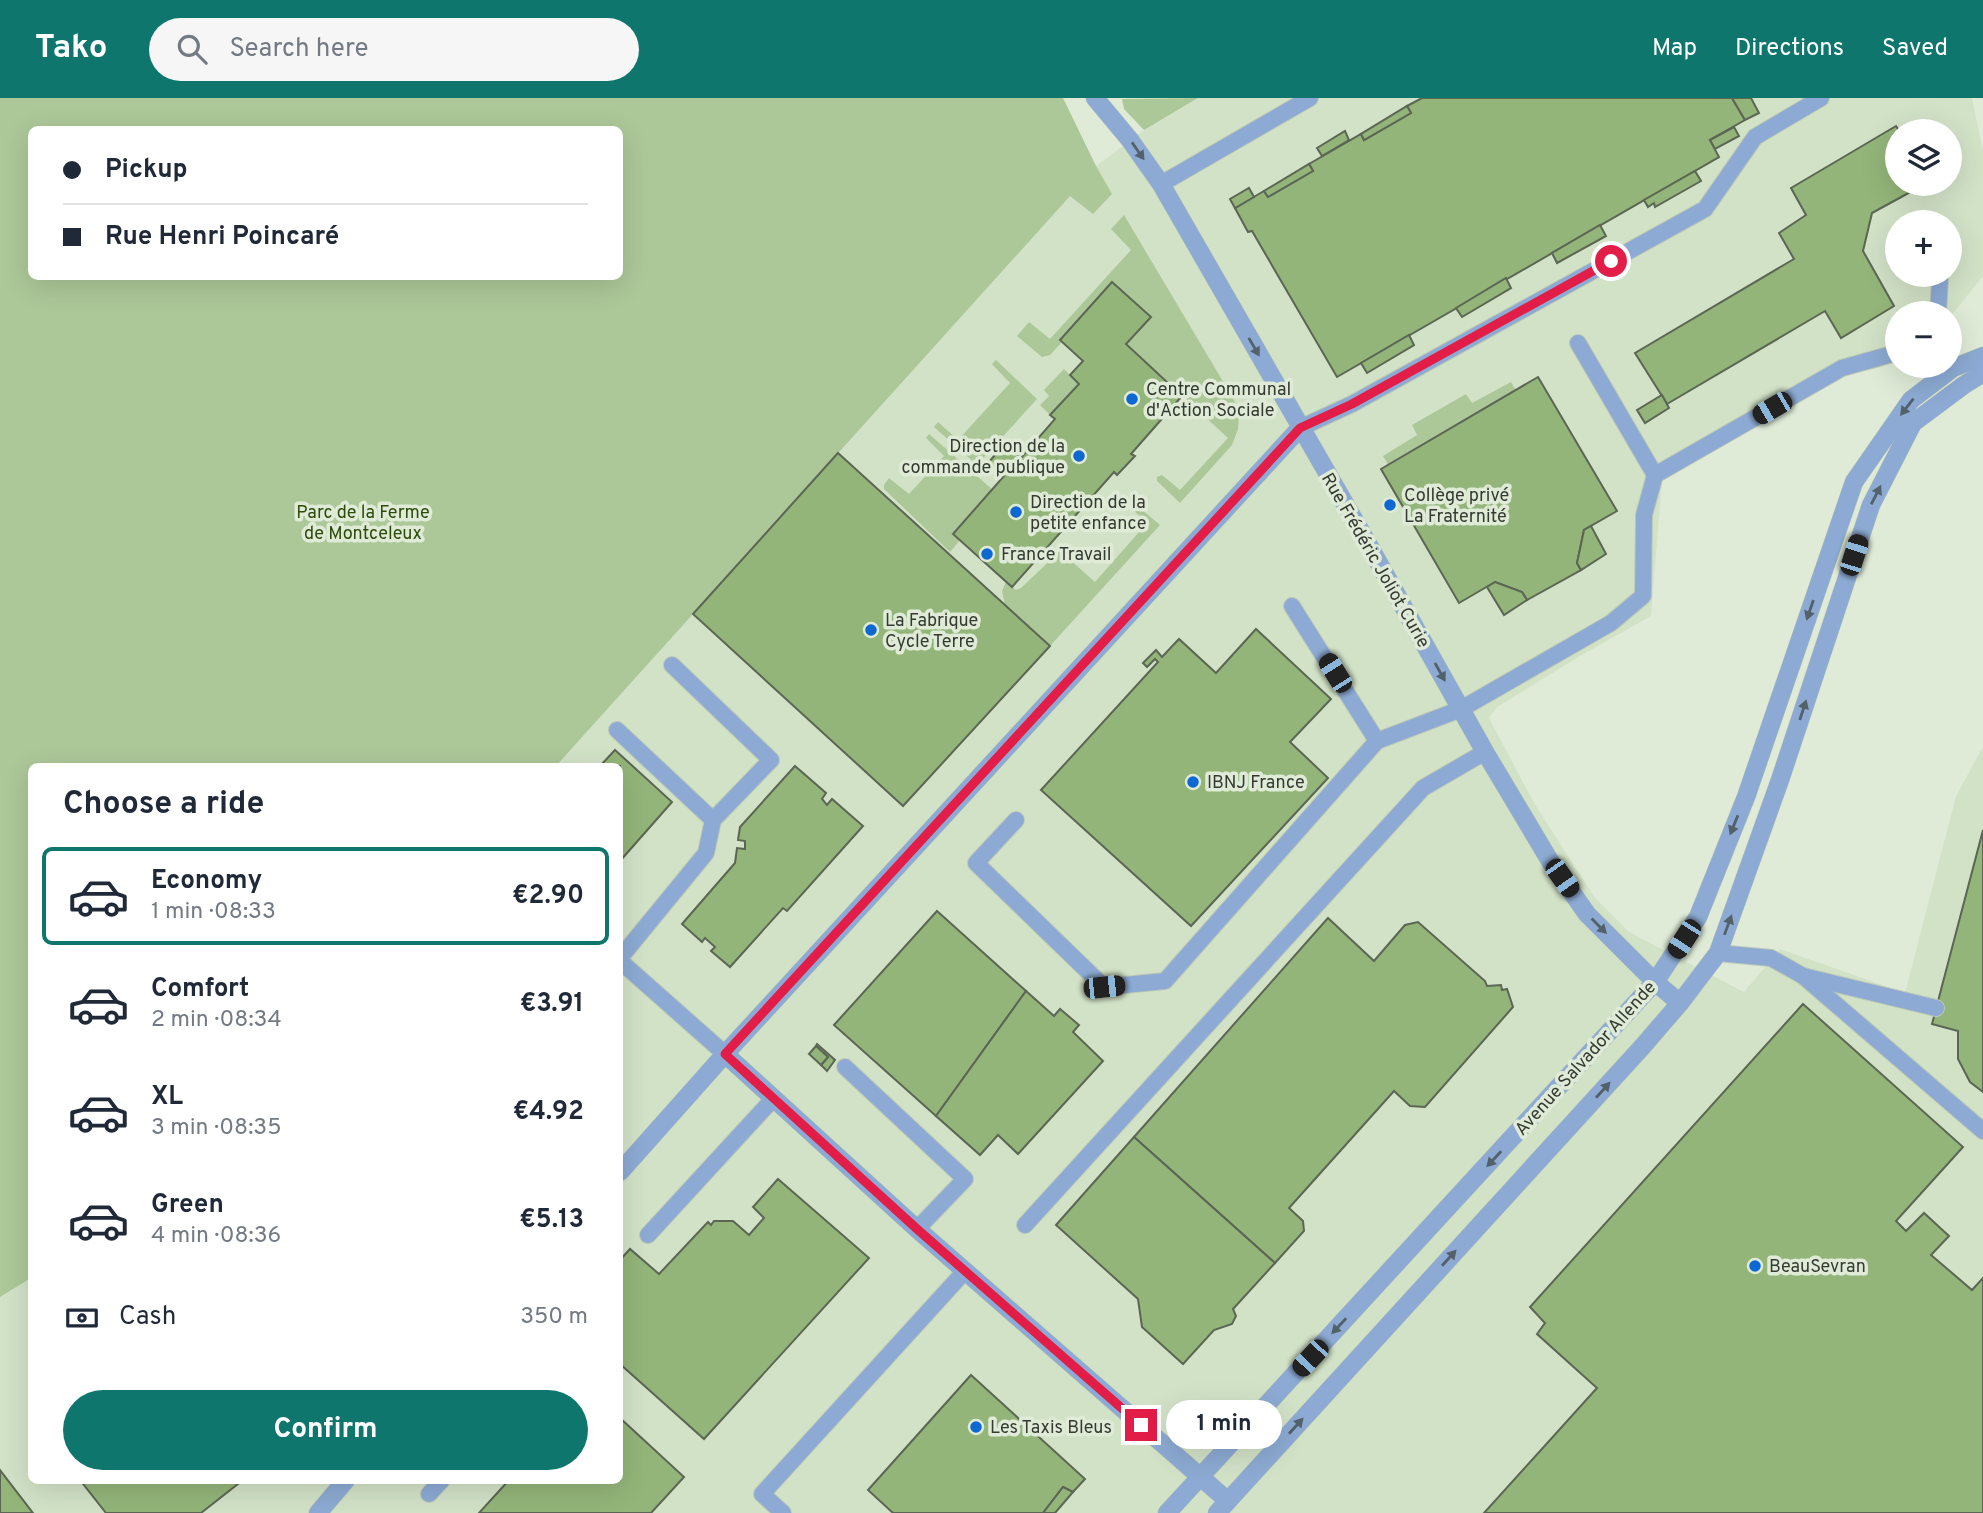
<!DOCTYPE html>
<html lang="en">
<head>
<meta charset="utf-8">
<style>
  :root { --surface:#fff; --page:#f6f6f7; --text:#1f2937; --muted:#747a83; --line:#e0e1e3; --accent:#0f766e }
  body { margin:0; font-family:Overpass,sans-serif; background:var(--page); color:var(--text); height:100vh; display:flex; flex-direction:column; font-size:26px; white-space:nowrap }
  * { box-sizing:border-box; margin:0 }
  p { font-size:23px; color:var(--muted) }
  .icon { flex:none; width:38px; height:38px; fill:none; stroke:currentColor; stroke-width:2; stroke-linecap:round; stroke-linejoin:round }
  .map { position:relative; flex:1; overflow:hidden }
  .side { position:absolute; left:28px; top:665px; width:595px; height:721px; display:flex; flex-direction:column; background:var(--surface); border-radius:10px; box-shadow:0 7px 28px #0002 }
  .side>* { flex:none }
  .banner { position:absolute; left:28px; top:28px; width:595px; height:154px; border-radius:10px; box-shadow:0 7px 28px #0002; display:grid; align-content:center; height:154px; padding:0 35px; background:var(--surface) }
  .buttons { position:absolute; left:1885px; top:21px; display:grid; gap:14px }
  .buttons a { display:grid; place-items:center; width:77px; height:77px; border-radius:50%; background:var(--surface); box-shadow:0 7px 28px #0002; font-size:35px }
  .end { position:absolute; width:32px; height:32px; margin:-16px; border:9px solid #e11d48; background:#fff; box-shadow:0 0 0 4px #fff }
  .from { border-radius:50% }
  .bubble { position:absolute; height:49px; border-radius:24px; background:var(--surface); box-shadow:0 7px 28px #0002; font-size:23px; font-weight:700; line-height:49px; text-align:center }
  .car { position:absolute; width:21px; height:42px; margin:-21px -10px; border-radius:9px; box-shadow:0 0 5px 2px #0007; background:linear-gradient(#222 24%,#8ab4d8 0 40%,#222 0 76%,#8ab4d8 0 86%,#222 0) }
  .banner b { display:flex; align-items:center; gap:24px; height:66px; font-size:26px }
  .banner b+b { border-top:2px solid var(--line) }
  .banner i { width:18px; height:18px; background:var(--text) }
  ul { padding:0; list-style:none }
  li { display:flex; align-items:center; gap:21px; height:98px; margin:0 14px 10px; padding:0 21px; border:4px solid transparent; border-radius:10px }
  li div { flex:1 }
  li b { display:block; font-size:26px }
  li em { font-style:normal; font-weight:700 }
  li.current { border-color:var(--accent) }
  li>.icon { width:63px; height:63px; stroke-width:1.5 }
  h2 { padding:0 35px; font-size:32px; line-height:84px }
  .pay { display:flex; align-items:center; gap:18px; height:77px; padding:0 35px; font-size:26px }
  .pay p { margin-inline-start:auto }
  .action { display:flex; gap:14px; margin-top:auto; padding:14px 35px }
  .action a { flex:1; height:80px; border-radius:42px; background:var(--accent); color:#fff; font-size:28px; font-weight:700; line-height:80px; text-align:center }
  header { display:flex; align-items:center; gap:42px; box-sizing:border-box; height:98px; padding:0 35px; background:var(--accent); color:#fff }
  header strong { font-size:33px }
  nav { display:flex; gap:38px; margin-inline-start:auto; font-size:24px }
  .search { width:490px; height:63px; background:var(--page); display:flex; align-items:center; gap:18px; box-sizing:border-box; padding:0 24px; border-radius:38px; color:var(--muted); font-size:26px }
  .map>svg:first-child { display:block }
  .built { fill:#d2e2c7; fill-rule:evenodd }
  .green { fill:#acc798; fill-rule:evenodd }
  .building { fill:#93b579; stroke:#5b6654; stroke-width:2 }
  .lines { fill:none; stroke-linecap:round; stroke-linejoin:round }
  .service-casing { stroke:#bdc8b6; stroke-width:18 }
  .minor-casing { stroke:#bdc8b6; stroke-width:19 }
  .service { stroke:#8caad3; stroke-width:16 }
  .minor { stroke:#8caad3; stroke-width:18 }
  .oneway { fill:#53616a }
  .route { stroke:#e11d48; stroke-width:9 }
  .poi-dot { fill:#0d68d1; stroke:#dfebd7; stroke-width:2.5 }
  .labels { text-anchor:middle; stroke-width:7; stroke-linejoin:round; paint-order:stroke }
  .poi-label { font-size:18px; fill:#353a32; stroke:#dfebd7; text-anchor:start }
  .park-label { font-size:18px; fill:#2d4c0b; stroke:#dfebd7 }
  .street-label { font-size:18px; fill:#353a32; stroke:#dfebd7 }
</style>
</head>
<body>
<header>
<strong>Tako</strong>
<div class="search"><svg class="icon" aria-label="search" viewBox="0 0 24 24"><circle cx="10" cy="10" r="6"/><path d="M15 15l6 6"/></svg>Search here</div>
<nav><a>Map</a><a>Directions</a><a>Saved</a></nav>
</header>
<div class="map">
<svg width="1983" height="1415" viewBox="0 0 1983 1415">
  <rect width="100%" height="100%" fill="#dfebd7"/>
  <path class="built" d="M1199 0H1972L1983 53V178L1950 219V215H1897V259L1883 269 1836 279 1662 382 1651 518 1580 558 1497 609 1489 620 1534 705 1595 800 1629 834 1744 894 1780 851 1905 895 1956 698 1983 649V1415H0V1199L31 1180 32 1382H620V668H556L1096 68 1144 32ZM1897 33H1950V86H1897ZM1897 124H1950V177H1897Z"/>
  <g class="green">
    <path d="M0 0H1063L1096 68 1112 96 1093 116 1070 98 556 668H32L31 1180 0 1199ZM32 32H620V178H32Z"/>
    <polygon points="1198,0 1144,32 1124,11 1122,1"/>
    <polygon points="1124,117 1234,302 1239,318 1238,331 1232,347 1180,405 1157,383 1157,379 1162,377 1180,392 1228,340 1126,246 1150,219 1113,184 1060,241 1062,244 1050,257 1042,259 1017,238 1029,224 1050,241 1131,152 1111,131"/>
    <polygon points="996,262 1037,301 977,367 934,329 938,324 958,342 1010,285 992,266"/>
    <polygon points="1064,271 1079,286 1050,317 1040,307 1049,298 1044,292"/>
    <polygon points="1511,284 1527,311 1397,382 1383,358 1417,337 1412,327 1466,296 1472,305"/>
    <polygon points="929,336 993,392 953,436 960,442 950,454 884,391 884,387 889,380 909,396 944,358 926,340"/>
    <polygon points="1134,405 1160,427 1050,548 1005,507 1002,493 1006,484 1016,492 1021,490 1060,453 1095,484 1147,425 1132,411 1131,409"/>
  </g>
  <g class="building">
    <polygon points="1422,0 1732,0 1745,22 1710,42 1719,59 1337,279 1252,133 1248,134 1235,110 1264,93 1268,99 1313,73 1309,66 1361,36 1364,42 1411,15 1407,8"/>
    <polygon points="1732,0 1751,0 1759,15 1745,22"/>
    <polygon points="1407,8 1411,15 1364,42 1361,36"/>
    <polygon points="1896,28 1899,33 1897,33 1897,86 1925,86 1872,115 1863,153 1894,208 1841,240 1825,213 1667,306 1635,255 1794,161 1779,135 1806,117 1791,90"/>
    <polygon points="1734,29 1739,38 1715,51 1710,42"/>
    <polygon points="1345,33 1349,42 1322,58 1317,50"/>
    <polygon points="1309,66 1313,73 1268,99 1264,93"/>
    <polygon points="1695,73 1701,83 1655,109 1654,105 1648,109 1644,102"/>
    <polygon points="1249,90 1254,99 1235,110 1230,101"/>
    <polygon points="1600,127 1606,138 1557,165 1552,155"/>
    <polygon points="1506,180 1511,190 1462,219 1456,210"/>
    <polygon points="1112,184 1151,219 1126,246 1182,298 1131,356 1135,358 1117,377 1114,374 1012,489 953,436 1004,378 989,364 1005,345 1021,360 1055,321 1050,317 1079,286 1070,277 1083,263 1060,242"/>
    <polygon points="1409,237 1414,247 1367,275 1361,265"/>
    <polygon points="1538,279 1617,413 1584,432 1577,465 1581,472 1527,502 1522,494 1495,484 1459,505 1381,371"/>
    <polygon points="1662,297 1669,310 1645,325 1637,312"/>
    <polygon points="838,355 1050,548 903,708 693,516"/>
    <polygon points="1591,428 1606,456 1581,472 1577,465 1584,432"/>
    <polygon points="1495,484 1522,494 1527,502 1504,517 1487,489"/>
    <polygon points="1256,531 1331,601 1290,644 1328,680 1191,828 1041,692 1158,564 1155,561 1147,569 1143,565 1156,552 1162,559 1179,541 1216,575"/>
    <polygon points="615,652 672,704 620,763 620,668 600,668"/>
    <polygon points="795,668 826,695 822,701 827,707 832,701 863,728 787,813 783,810 730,869 711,853 715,849 705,840 702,844 682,826 735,765 737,750 745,751 745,743 738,742 740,729"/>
    <polygon points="1983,732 1983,994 1970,984 1958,961 1958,933 1932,926"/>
    <polygon points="937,813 1026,893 936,1018 834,927"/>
    <polygon points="1328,820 1374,863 1405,827 1418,824 1485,883 1487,888 1501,887 1502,892 1507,891 1513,909 1425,1009 1410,1008 1394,993 1289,1110 1303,1123 1304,1133 1275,1165 1134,1039"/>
    <polygon points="1026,893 1054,918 1060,911 1079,927 1073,934 1103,963 1018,1056 998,1037 980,1057 936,1018"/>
    <polygon points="1803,906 1963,1049 1896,1123 1906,1133 1924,1115 1949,1138 1931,1157 1972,1192 1983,1180 1983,1415 1484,1415 1597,1290 1537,1236 1545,1225 1530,1209"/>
    <polygon points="817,946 835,962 827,973 821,967 828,959 816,948"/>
    <polygon points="816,948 828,959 821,967 809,956"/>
    <polygon points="1134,1039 1275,1165 1233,1211 1236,1218 1232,1226 1214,1232 1183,1266 1142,1229 1138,1201 1056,1127"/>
    <polygon points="778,1081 869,1160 704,1341 620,1266 620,1162 630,1151 659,1176 708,1124 711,1127 714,1123 733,1123 749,1137 764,1120 753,1109"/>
    <polygon points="971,1277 1085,1381 1073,1394 1063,1389 1043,1415 893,1415 868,1392"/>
    <polygon points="620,1320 684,1379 651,1415 479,1415 509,1382 620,1382"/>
    <polygon points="0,1372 33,1415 0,1415"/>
    <polygon points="80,1382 243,1382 201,1415 106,1415"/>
    <polygon points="1063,1389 1073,1394 1055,1415 1043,1415"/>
  </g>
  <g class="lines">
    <defs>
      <g id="service">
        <polyline points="1161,86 1310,0"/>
        <polyline points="1938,215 1940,181"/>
        <polyline points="1300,330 1352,306 1705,111 1755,39 1821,0"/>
        <polyline points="1655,377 1842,270 1892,256 1897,252"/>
        <polyline points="1292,508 1377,643 1461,611 1611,525 1643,498 1644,417 1655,377 1578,245"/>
        <polyline points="617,632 713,722"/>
        <polyline points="1016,722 976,765 1104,889 1165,883 1377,643"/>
        <polyline points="1718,855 1771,860 1803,878 1936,910"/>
        <polyline points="620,860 706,755 713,722 771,662 672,567"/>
        <polyline points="620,863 725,956"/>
        <polyline points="1803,878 1983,1033"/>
        <polyline points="845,969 965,1081 917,1131"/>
        <polyline points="1025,1127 1423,690 1485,654"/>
        <polyline points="648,1137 773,1001"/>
        <polyline points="429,1396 442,1382"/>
        <polyline points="783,1415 762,1396 965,1173"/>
      </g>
      <g id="minor">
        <polyline points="1095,0 1130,42 1161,86 1367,444 1485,654 1550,763 1587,816 1655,884 1680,905"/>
        <polyline points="725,956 917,1131 1228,1403"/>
        <polyline points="620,1074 725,956 1300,330"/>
        <polyline points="318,1415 346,1382"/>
        <polyline points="1167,1415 1655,884 1698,819 1746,699 1854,384 1911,302 1953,270 1983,258"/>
        <polyline points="1217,1415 1643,948 1680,905 1718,855 1780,682 1871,407 1913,325 1964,287 1983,275"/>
      </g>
    </defs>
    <use href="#service" class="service-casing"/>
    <use href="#minor" class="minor-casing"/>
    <use href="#service" class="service"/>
    <use href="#minor" class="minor"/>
  </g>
  <defs><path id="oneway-solid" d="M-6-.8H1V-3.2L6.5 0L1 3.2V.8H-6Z" transform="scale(1.75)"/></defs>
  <g class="oneway">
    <use href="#oneway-solid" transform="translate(1138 53) rotate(55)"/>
    <use href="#oneway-solid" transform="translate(1254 249) rotate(60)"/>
    <use href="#oneway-solid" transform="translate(1907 309) rotate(128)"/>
    <use href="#oneway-solid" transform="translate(1876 397) rotate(-63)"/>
    <use href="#oneway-solid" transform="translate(1810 512) rotate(109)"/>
    <use href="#oneway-solid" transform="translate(1440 574) rotate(61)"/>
    <use href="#oneway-solid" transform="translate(1803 612) rotate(-72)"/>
    <use href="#oneway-solid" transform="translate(1734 727) rotate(112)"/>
    <use href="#oneway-solid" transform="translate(1728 827) rotate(-70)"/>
    <use href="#oneway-solid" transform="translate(1599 828) rotate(45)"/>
    <use href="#oneway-solid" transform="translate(1603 992) rotate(-48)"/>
    <use href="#oneway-solid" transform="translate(1494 1061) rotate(133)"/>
    <use href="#oneway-solid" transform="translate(1449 1160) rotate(-48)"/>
    <use href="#oneway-solid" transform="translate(1339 1228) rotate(133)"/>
    <use href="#oneway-solid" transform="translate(1296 1328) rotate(-48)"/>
  </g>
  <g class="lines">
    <polyline class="route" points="1141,1327 917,1131 725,956 1300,330 1352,306 1611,163"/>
  </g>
  <g class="poi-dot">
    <circle cx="1132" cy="301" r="7"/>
    <circle cx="1079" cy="358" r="7"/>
    <circle cx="1390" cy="407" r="7"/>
    <circle cx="1016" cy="414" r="7"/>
    <circle cx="987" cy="456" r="7"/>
    <circle cx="871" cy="532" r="7"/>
    <circle cx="1193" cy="684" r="7"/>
    <circle cx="1755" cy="1168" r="7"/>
    <circle cx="976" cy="1329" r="7"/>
  </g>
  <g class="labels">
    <g class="poi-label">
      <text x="1146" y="297">Centre Communal<tspan x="1146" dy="21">d'Action Sociale</tspan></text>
      <text x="1065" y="354" text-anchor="end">Direction de la<tspan x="1065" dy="21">commande publique</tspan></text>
      <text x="1404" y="403">Collège privé<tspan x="1404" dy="21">La Fraternité</tspan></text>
      <text x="1030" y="410">Direction de la<tspan x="1030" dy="21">petite enfance</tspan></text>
      <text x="1001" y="462">France Travail</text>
      <text x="885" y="528">La Fabrique<tspan x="885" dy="21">Cycle Terre</tspan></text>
      <text x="1207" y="690">IBNJ France</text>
      <text x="1769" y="1174">BeauSevran</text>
      <text x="990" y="1335">Les Taxis Bleus</text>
    </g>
    <g class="park-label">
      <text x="363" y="420">Parc de la Ferme<tspan x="363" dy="21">de Montceleux</tspan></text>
    </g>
    <g class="street-label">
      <text transform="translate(1376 462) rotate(60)" y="6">Rue Frédéric Joliot Curie</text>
      <text transform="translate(1585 960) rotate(-48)" y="6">Avenue Salvador Allende</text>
    </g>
  </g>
</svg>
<div class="buttons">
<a><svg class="icon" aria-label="layers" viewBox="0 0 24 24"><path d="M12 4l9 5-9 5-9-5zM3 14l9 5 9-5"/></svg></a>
<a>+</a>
<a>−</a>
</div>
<i class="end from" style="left:1611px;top:163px"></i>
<i class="end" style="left:1141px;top:1327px"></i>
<div class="bubble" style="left:1166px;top:1302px;width:116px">1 min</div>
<i class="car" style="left:1772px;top:310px;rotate:240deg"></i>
<i class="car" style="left:1854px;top:457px;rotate:18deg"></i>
<i class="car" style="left:1335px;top:575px;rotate:328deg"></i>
<i class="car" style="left:1562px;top:780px;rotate:145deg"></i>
<i class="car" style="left:1684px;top:841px;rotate:213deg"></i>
<i class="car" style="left:1104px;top:889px;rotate:84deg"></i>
<i class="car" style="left:1310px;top:1260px;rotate:223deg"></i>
<div class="banner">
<b><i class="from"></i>Pickup</b>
<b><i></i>Rue Henri Poincaré</b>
</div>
<section class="side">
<h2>Choose a ride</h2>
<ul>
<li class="current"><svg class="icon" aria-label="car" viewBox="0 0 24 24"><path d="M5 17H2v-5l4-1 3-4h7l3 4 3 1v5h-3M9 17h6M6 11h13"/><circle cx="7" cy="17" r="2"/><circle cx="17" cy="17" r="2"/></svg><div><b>Economy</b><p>1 min · 08:33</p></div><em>€2.90</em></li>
<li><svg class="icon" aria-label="car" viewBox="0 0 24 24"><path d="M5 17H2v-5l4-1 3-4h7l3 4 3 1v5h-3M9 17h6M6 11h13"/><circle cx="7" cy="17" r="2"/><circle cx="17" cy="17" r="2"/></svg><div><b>Comfort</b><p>2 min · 08:34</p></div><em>€3.91</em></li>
<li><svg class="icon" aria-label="car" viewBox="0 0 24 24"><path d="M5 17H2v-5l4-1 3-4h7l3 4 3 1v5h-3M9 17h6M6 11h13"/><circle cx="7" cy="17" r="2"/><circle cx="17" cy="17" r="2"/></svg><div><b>XL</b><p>3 min · 08:35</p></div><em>€4.92</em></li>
<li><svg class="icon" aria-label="car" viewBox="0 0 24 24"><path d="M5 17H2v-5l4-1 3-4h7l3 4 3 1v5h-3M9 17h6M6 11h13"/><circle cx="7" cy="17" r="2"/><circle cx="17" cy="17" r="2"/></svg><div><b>Green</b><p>4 min · 08:36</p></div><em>€5.13</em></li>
</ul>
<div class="pay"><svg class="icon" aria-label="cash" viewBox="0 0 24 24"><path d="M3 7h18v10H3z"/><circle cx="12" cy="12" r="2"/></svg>Cash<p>350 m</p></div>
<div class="action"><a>Confirm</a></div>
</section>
</div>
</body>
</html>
